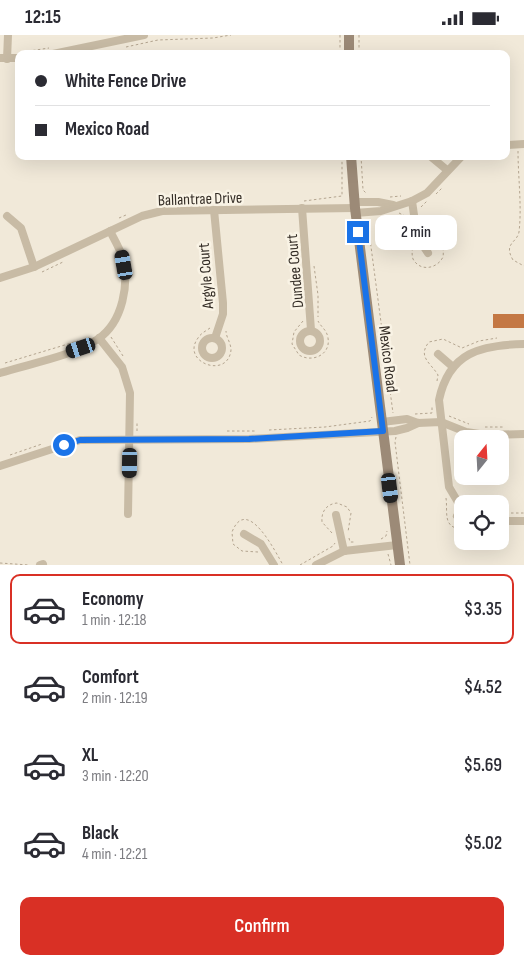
<!DOCTYPE html>
<html lang="en">
<head>
<meta charset="utf-8">
<style>
  :root { --surface:#fff; --page:#f2f2f3; --text:#2b2b33; --muted:#7c7c81; --line:#e1e1e2; --accent:#d93025 }
  body { margin:0; font-family:"Sofia Sans Condensed",sans-serif; background:var(--page); color:var(--text); height:100vh; display:flex; flex-direction:column; font-size:19px; white-space:nowrap }
  * { box-sizing:border-box; margin:0 }
  p { font-size:16px; color:var(--muted) }
  .icon { flex:none; width:28px; height:28px; fill:none; stroke:currentColor; stroke-width:2; stroke-linecap:round; stroke-linejoin:round }
  .map { position:relative; height:530px; overflow:hidden }
  .drawer { display:flex; flex-direction:column; background:var(--surface); flex:1 }
  .drawer>* { flex:none }
  .hud { position:absolute; left:15px; top:15px; width:495px; height:110px; border-radius:10px; box-shadow:0 5px 20px #0002; display:grid; align-content:center; height:110px; padding:0 20px; background:var(--surface) }
  .needle { width:32px; rotate:18deg }
  .fabs { position:absolute; left:454px; top:395px; display:grid; gap:10px }
  .fabs a { display:grid; place-items:center; width:55px; height:55px; border-radius:10px; background:var(--surface); box-shadow:0 5px 20px #0002; font-size:25px }
  .end { position:absolute; width:22px; height:22px; margin:-11px; border:6px solid #1a73e8; background:#fff; box-shadow:0 0 0 2px #fff }
  .from { border-radius:50% }
  .bubble { position:absolute; height:35px; border-radius:10px; background:var(--surface); box-shadow:0 5px 20px #0002; font-size:16px; font-weight:600; line-height:35px; text-align:center }
  .car { position:absolute; width:15px; height:30px; margin:-15px -8px; border-radius:6px; box-shadow:0 0 4px 1px #0007; background:linear-gradient(#222 24%,#8ab4d8 0 40%,#222 0 76%,#8ab4d8 0 86%,#222 0) }
  .hud b { display:flex; align-items:center; gap:18px; height:48px; font-size:19px }
  .hud b+b { border-top:1px solid var(--line) }
  .hud i { width:12px; height:12px; background:var(--text) }
  ul { padding:9px 0 0; list-style:none }
  li { display:flex; align-items:center; gap:15px; height:70px; margin:0 10px 8px; padding:0 10px; border:2px solid transparent; border-radius:10px }
  li div { flex:1 }
  li b { display:block; font-size:19px }
  li em { font-style:normal; font-weight:600 }
  li.on { border-color:var(--accent) }
  li>.icon { width:45px; height:45px; stroke-width:1.5 }
  .action { display:flex; gap:10px; margin-top:auto; padding:10px 20px }
  .action a { flex:1; height:58px; border-radius:10px; background:var(--accent); color:#fff; font-size:20px; font-weight:600; line-height:58px; text-align:center }
  .status { display:flex; justify-content:space-between; align-items:center; height:35px; padding:0 25px; background:var(--surface); direction:ltr }
  .status svg { height:14px; fill:currentColor }
  .map>svg:first-child { display:block }
  .building { fill:#c47844 }
  .lines { fill:none; stroke-linecap:round; stroke-linejoin:round }
  .path { stroke:#b4a590; stroke-width:1; stroke-dasharray:2.5 2.5; stroke-linecap:butt }
  .street { stroke:#c8bba5; stroke-width:8 }
  .secondary { stroke:#9c8a77; stroke-width:10 }
  .route { stroke:#1a73e8; stroke-width:6 }
  .labels { text-anchor:middle; stroke-width:5; stroke-linejoin:round; paint-order:stroke }
  .street-label { font-size:16px; fill:#342d26; stroke:#f9f3e5 }
</style>
</head>
<body>
<div class="status"><b>12:15</b><svg viewBox="0 0 49 12"><path d="M0 12V9h3v3zM5 12V6h3v6zM10 12V3h3v9zM15 12V0h3v12zM26 1h20v11H26zM47 4h2v5h-2z"/></svg></div>
<div class="map">
<svg width="524" height="530" viewBox="0 0 524 530">
  <rect width="100%" height="100%" fill="#f1e9d9"/>
  <rect class="building" x="493" y="279" width="31" height="14"/>
  <g class="lines">
    <g class="path">
      <polyline points="340,0 340,19"/>
      <polyline points="359,0 359,19"/>
      <polyline points="126,12 158,5 213,3 231,0"/>
      <polyline points="23,17 49,13"/>
      <path d="M518 116C518 142 522 171 519 197 517 208 503 208 513 225L524 231"/>
      <polyline points="361,121 363,155 367,159"/>
      <polyline points="413,121 424,124"/>
      <polyline points="444,121 447,121"/>
      <polyline points="468,124 474,121"/>
      <polyline points="436,159 442,153"/>
      <polyline points="390,162 401,161"/>
      <polyline points="304,166 342,161 342,121"/>
      <polyline points="171,168 235,167"/>
      <polyline points="421,172 427,166"/>
      <polyline points="399,178 407,182"/>
      <polyline points="119,183 126,180"/>
      <polyline points="369,184 368,189 393,378"/>
      <polyline points="209,208 211,221"/>
      <path d="M413 208C413 213 411 218 413 224 420 237 437 234 443 222 445 208 437 204 426 200"/>
      <polyline points="314,231 318,260 318,282"/>
      <polyline points="42,237 63,227"/>
      <path d="M303 286 294 297 292 309 299 320C312 328 331 320 328 303 327 295 321 292 318 286"/>
      <path d="M210 293C206 296 201 298 198 303 180 327 228 345 231 315 231 308 226 302 226 296"/>
      <polyline points="111,302 123,321"/>
      <polyline points="5,328 78,306"/>
      <path d="M437 346 438 340C431 328 417 322 429 307L443 304 462 313 479 306 497 303"/>
      <polyline points="415,379 432,378 432,372"/>
      <polyline points="449,381 469,389"/>
      <polyline points="485,392 503,392"/>
      <polyline points="269,395 325,392 370,386 372,382"/>
      <polyline points="137,396 137,388"/>
      <polyline points="227,396 255,396"/>
      <polyline points="396,402 395,407 410,530"/>
      <polyline points="10,420 42,409"/>
      <path d="M446 463C448 477 442 493 462 494"/>
      <polyline points="506,478 524,478"/>
      <path d="M332 498 322 487C321 476 327 469 337 468L347 472 351 478 348 497"/>
      <polyline points="349,503 350,507 355,507"/>
      <polyline points="381,504 386,501 387,496"/>
      <path d="M258 517 242 516 233 509 232 497C247 459 276 518 283 530"/>
      <polyline points="388,519 391,530"/>
      <polyline points="0,528 29,530"/>
      <polyline points="300,530 333,511 335,508"/>
    </g>
    <g class="street">
      <polyline points="53,19 144,0"/>
      <polyline points="0,23 19,23"/>
      <polyline points="7,24 8,0"/>
      <polyline points="506,110 524,109"/>
      <polyline points="430,121 447,135"/>
      <polyline points="412,166 417,201 428,218"/>
      <polyline points="354,167 378,167 393,170"/>
      <polyline points="302,173 311,295"/>
      <polyline points="214,175 223,268 223,279 215,303"/>
      <polyline points="355,178 381,176 412,166 427,158 462,121"/>
      <polyline points="7,181 21,193 34,232"/>
      <polyline points="0,243 34,232 142,181 162,176 355,173"/>
      <circle cx="310" cy="306" r="10"/>
      <circle cx="212" cy="313" r="10"/>
      <polyline points="99,303 122,332 130,358 128,479"/>
      <polyline points="438,319 453,332"/>
      <path d="M0 338C32 328 70 322 98 304 123 287 130 248 122 221 119 212 114 204 110 196"/>
      <polyline points="382,387 407,384 418,388 441,387 466,397 486,400 524,399"/>
      <polyline points="0,431 80,405 249,404 395,396 407,393 418,388"/>
      <path d="M462 474 449 452 439 365C449 317 481 310 524 309"/>
      <polyline points="336,480 344,516"/>
      <polyline points="457,481 462,475"/>
      <polyline points="500,486 524,486"/>
      <polyline points="244,499 261,509 274,530"/>
      <polyline points="40,530 43,529"/>
      <polyline points="316,530 344,516 397,510"/>
    </g>
    <g class="secondary">
      <polyline points="349,0 349,19"/>
      <polyline points="351,121 355,173 400,530"/>
    </g>
  </g>
  <g class="lines">
    <polyline class="route" points="64,410 80,405 249,404 383,396 358,197"/>
  </g>
  <g class="labels">
    <g class="street-label">
      <text transform="translate(200 163) rotate(-2)" y="6">Ballantrae Drive</text>
      <text transform="translate(294 236) rotate(-95)" y="6">Dundee Court</text>
      <text transform="translate(205 241) rotate(-94)" y="6">Argyle Court</text>
      <text transform="translate(389 324) rotate(83)" y="6">Mexico Road</text>
    </g>
  </g>
</svg>
<div class="fabs">
<a><svg class="needle" viewBox="-14 -14 28 28"><path d="M0-13l5 13h-10z" fill="#e53935"/><path d="M0 13l5-13h-10z" fill="#7c7c81"/></svg></a>
<a><svg class="icon" aria-label="locate" viewBox="0 0 24 24"><circle cx="12" cy="12" r="6"/><path d="M12 2v4M12 18v4M2 12h4M18 12h4"/></svg></a>
</div>
<i class="end from" style="left:64px;top:410px"></i>
<i class="end" style="left:358px;top:197px"></i>
<div class="bubble" style="left:375px;top:180px;width:82px">2 min</div>
<i class="car" style="left:124px;top:230px;rotate:350deg"></i>
<i class="car" style="left:81px;top:313px;rotate:252deg"></i>
<i class="car" style="left:130px;top:428px;rotate:181deg"></i>
<i class="car" style="left:390px;top:453px;rotate:173deg"></i>
<div class="hud">
<b><i class="from"></i>White Fence Drive</b>
<b><i></i>Mexico Road</b>
</div>
</div>
<section class="drawer">
<ul>
<li class="on"><svg class="icon" aria-label="car" viewBox="0 0 24 24"><path d="M5 17H2v-5l4-1 3-4h7l3 4 3 1v5h-3M9 17h6M6 11h13"/><circle cx="7" cy="17" r="2"/><circle cx="17" cy="17" r="2"/></svg><div><b>Economy</b><p>1 min · 12:18</p></div><em>$3.35</em></li>
<li><svg class="icon" aria-label="car" viewBox="0 0 24 24"><path d="M5 17H2v-5l4-1 3-4h7l3 4 3 1v5h-3M9 17h6M6 11h13"/><circle cx="7" cy="17" r="2"/><circle cx="17" cy="17" r="2"/></svg><div><b>Comfort</b><p>2 min · 12:19</p></div><em>$4.52</em></li>
<li><svg class="icon" aria-label="car" viewBox="0 0 24 24"><path d="M5 17H2v-5l4-1 3-4h7l3 4 3 1v5h-3M9 17h6M6 11h13"/><circle cx="7" cy="17" r="2"/><circle cx="17" cy="17" r="2"/></svg><div><b>XL</b><p>3 min · 12:20</p></div><em>$5.69</em></li>
<li><svg class="icon" aria-label="car" viewBox="0 0 24 24"><path d="M5 17H2v-5l4-1 3-4h7l3 4 3 1v5h-3M9 17h6M6 11h13"/><circle cx="7" cy="17" r="2"/><circle cx="17" cy="17" r="2"/></svg><div><b>Black</b><p>4 min · 12:21</p></div><em>$5.02</em></li>
</ul>
<div class="action"><a>Confirm</a></div>
</section>
</body>
</html>
